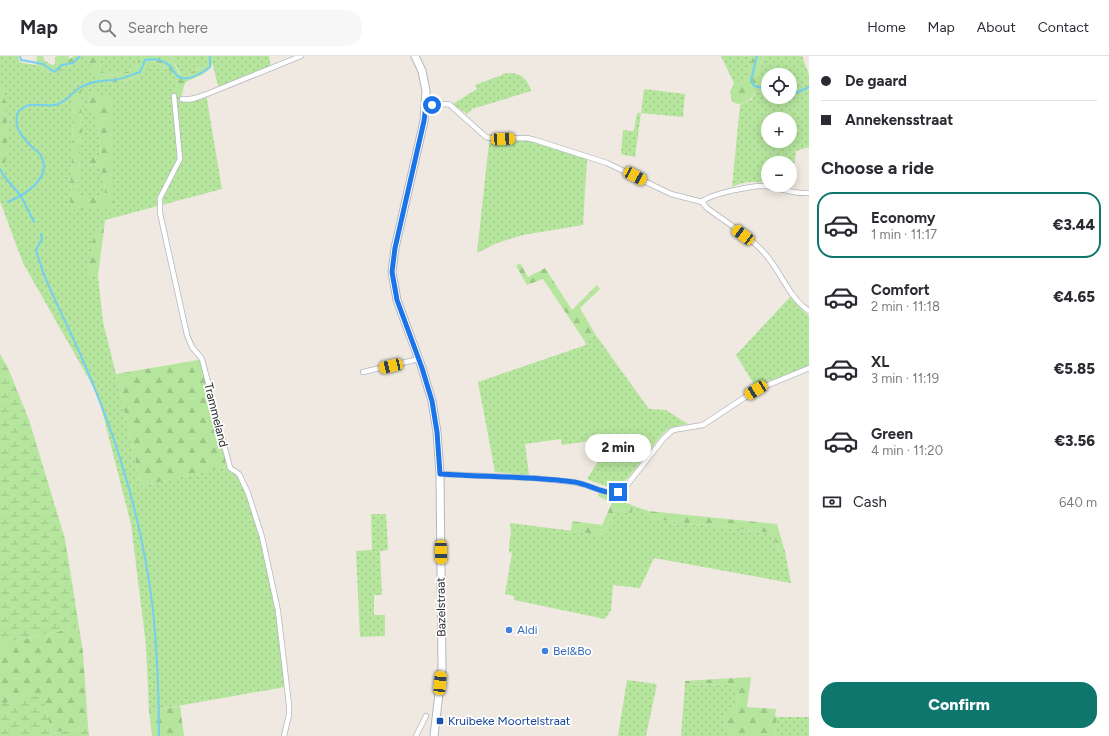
<!DOCTYPE html>
<html lang="en">
<head>
<meta charset="utf-8">
<style>
  :root { --surface:#fff; --page:#f7f7f7; --text:#2b2b33; --muted:#7c7c81; --line:#e1e1e2; --accent:#0f766e }
  body { margin:0; font-family:Figtree,sans-serif; background:var(--page); color:var(--text); height:100vh; display:flex; flex-direction:column; font-size:15px; white-space:nowrap }
  * { box-sizing:border-box; margin:0 }
  p { font-size:13px; color:var(--muted) }
  .icon { flex:none; width:22px; height:22px; fill:none; stroke:currentColor; stroke-width:2; stroke-linecap:round; stroke-linejoin:round }
  .map { position:relative; flex:1; overflow:hidden }
  .details { display:flex; flex-direction:column; background:var(--surface); width:300px }
  .details>* { flex:none }
  .top-card { display:grid; align-content:center; height:88px; padding:0 12px; background:var(--surface) }
  .fabs { position:absolute; left:761px; top:12px; display:grid; gap:8px }
  .fabs a { display:grid; place-items:center; width:36px; height:36px; border-radius:50%; background:var(--surface); box-shadow:0 2px 10px #0003; font-size:20px }
  .end { position:absolute; width:18px; height:18px; margin:-9px; border:5px solid #1a73e8; background:#fff; box-shadow:0 0 0 2px #fff }
  .from { border-radius:50% }
  .bubble { position:absolute; height:28px; border-radius:14px; background:var(--surface); box-shadow:0 2px 10px #0003; font-size:13px; font-weight:800; line-height:28px; text-align:center }
  .car { position:absolute; width:12px; height:24px; margin:-12px -6px; border-radius:5px; box-shadow:0 0 3px 1px #0007; background:linear-gradient(#f5c518 24%,#345 0 40%,#f5c518 0 76%,#345 0 86%,#f5c518 0) }
  .top-card b { display:flex; align-items:center; gap:14px; height:38px; font-size:15px }
  .top-card b+b { border-top:1px solid var(--line) }
  .top-card i { width:10px; height:10px; background:var(--text) }
  ul { padding:0; list-style:none }
  li { display:flex; align-items:center; gap:12px; height:66px; margin:0 8px 6px; padding:0 4px; border:2px solid transparent; border-radius:16px }
  li div { flex:1 }
  li b { display:block; font-size:15px }
  li em { font-style:normal; font-weight:800 }
  li.on { border-color:var(--accent) }
  li>.icon { width:36px; height:36px; stroke-width:1.5 }
  h2 { padding:0 12px; font-size:18px; line-height:48px }
  .pay { display:flex; align-items:center; gap:10px; height:44px; padding:0 12px; font-size:15px }
  .pay p { margin-inline-start:auto }
  .action { display:flex; gap:8px; margin-top:auto; padding:8px 12px }
  .action a { flex:1; height:46px; border-radius:16px; background:var(--accent); color:#fff; font-size:16px; font-weight:800; line-height:46px; text-align:center }
  header { display:flex; align-items:center; gap:24px; box-sizing:border-box; height:56px; padding:0 20px; background:var(--surface); border-bottom:1px solid var(--line) }
  header strong { font-size:19px }
  nav { display:flex; gap:22px; margin-inline-start:auto; font-size:14px }
  .search { width:280px; height:36px; background:var(--page); display:flex; align-items:center; gap:10px; box-sizing:border-box; padding:0 14px; border-radius:16px; color:var(--muted); font-size:15px }
  main { display:flex; flex:1; min-height:0 }
  .map>svg:first-child { display:block }
  .grass { fill:url(#grass-dots); fill-rule:evenodd }
  .forest { fill:url(#forest-firs) }
  .wetland { fill:url(#wetland-marsh) }
  .lines { fill:none; stroke-linecap:round; stroke-linejoin:round }
  .stream { stroke:#75cff0; stroke-width:2 }
  .minor-casing { stroke:#b4b7c1; stroke-width:6 }
  .secondary-casing { stroke:#b4b7c1; stroke-width:9 }
  .minor { stroke:#fff; stroke-width:4.5 }
  .secondary { stroke:#fff; stroke-width:7 }
  .route { stroke:#1a73e8; stroke-width:5 }
  .shop-dot { fill:#3f7fe0; stroke:#fff; stroke-width:1.5 }
  .transit-dot { fill:#1a4fb4; stroke:#fff; stroke-width:1.5 }
  .labels { text-anchor:middle; stroke-width:3.5; stroke-linejoin:round; paint-order:stroke }
  .street-label { font-size:12px; fill:#2e2e2e; stroke:#fff }
  .shop-label { font-size:12px; fill:#366cbe; stroke:#fff; text-anchor:start }
  .transit-label { font-size:12px; fill:#164399; stroke:#fff; text-anchor:start }
</style>
</head>
<body>
<header>
<strong>Map</strong>
<div class="search"><svg class="icon" aria-label="search" viewBox="0 0 24 24"><circle cx="10" cy="10" r="6"/><path d="M15 15l6 6"/></svg>Search here</div>
<nav><a>Home</a><a>Map</a><a>About</a><a>Contact</a></nav>
</header>
<main>
<div class="map">
<svg width="809" height="680" viewBox="0 0 809 680">
  <defs>
    <pattern id="grass-dots" width="8" height="8" patternUnits="userSpaceOnUse"><rect width="8" height="8" fill="#b6e59e"/><path d="M2 2h.1M6 6h.1" fill="none" stroke="#9dc588" stroke-width="1.8" stroke-linecap="round"/></pattern>
    <pattern id="forest-firs" width="22" height="20" patternUnits="userSpaceOnUse"><rect width="22" height="20" fill="#b6e59e"/><path d="M5 1l3.5 6h-7zM16 11l3.5 6h-7z" fill="#9dc588"/></pattern>
    <pattern id="wetland-marsh" width="20" height="14" patternUnits="userSpaceOnUse"><rect width="20" height="14" fill="#b6e59e"/><path d="M1 5h8M5 5V1M11 12h8M15 12V8" fill="none" stroke="#9dc588"/></pattern>
  </defs>
  <rect width="100%" height="100%" fill="#efe9e1"/>
  <g class="grass">
    <path d="M0 0H18L19 5 22 7 36 9 54 18 66 10 72 9 82 0H89V3L98 25C112 28 133 26 145 16 148 13 150 9 152 5 164 11 175 15 178 29L173 34V38L182 39V43L206 38 222 133 105 164 104 173 95 171V220H98L103 266 116 318 141 430 230 410 240 417 260 475 278 542 283 583 285 631 149 655 146 589 131 468 98 339 23 207 0 145ZM81 34 82 77 77 139H104L105 134 101 110 91 109 101 100 97 61 113 152 70 150 74 36Z"/>
    <path d="M100 0H138V8L136 13C127 15 105 25 101 13 100 9 100 4 100 0Z"/>
    <polygon points="171,0 206,0 207,8 186,19 182,19 179,16"/>
    <polygon points="213,0 269,0 271,12 219,33 213,10"/>
    <polygon points="721,0 753,0 746,23 741,26 734,27"/>
    <path d="M764 0H802L809 19V91L796 95 791 131 781 129H790V107H768V127C755 125 744 125 732 131L740 49 751 44 755 38 759 12ZM768 19H790V41H768ZM768 63H790V85H768Z"/>
    <path d="M509 17C521 17 528 23 531 35L472 53 467 58 453 48 477 33 475 29 502 19V18Z"/>
    <polygon points="644,33 685,38 683,61 641,57 635,101 621,98 623,74 634,75 637,57 641,57"/>
    <polygon points="519,84 534,86 587,103 583,169 523,179 497,187 477,197 489,87"/>
    <polygon points="790,241 801,253 809,260 809,309 803,313 755,330 736,299"/>
    <path d="M595 278 649 353 666 354 688 368C682 369 673 370 667 374 654 385 630 426 617 430 607 433 596 426 587 423L597 407 609 382 562 389 561 383 525 388 529 419 495 416 478 326 586 289 584 284Z"/>
    <polygon points="634,450 648,455 653,463 773,477 779,497 785,496 791,527 654,502 640,532 613,529 611,554 605,563 514,544 514,540 505,538 512,497 509,496 510,480 511,480 510,467 605,479 615,454 631,458"/>
    <polygon points="371,458 386,458 388,494 380,495 382,539 374,539 374,559 385,559 385,580 360,581 356,495 372,494"/>
    <polygon points="627,624 657,628 646,680 618,680"/>
    <polygon points="730,628 738,632 737,649 729,655 725,668 730,676 731,680 681,680 685,629"/>
    <polygon points="777,661 809,661 809,680 775,680"/>
  </g>
  <g class="forest">
    <polygon points="37,0 43,0 45,5 52,9 55,8 55,1 58,0 69,0 69,3 74,0 82,0 78,7 66,10 54,18 36,9"/>
    <path d="M89 0H100C100 4 100 9 101 13 105 25 127 15 136 13L138 8V0H171L178 16 182 19H186L207 8 206 0H213C215 17 199 19 186 26L184 29 182 39 173 38V34L178 29C175 15 164 11 153 5 150 9 148 13 145 16 133 26 112 28 98 25L89 8Z"/>
    <path d="M753 0H764C762 4 760 8 759 12 756 26 760 40 744 47 739 49 736 48 732 45L730 36 734 27 741 26 746 22Z"/>
    <polygon points="0,31 4,34 8,79 4,120 0,120"/>
    <polygon points="81,34 82,77 77,139 104,139 105,134 101,110 91,109 91,102 101,99 97,61 91,58 87,44 90,36 111,40 113,152 73,154 70,150 74,35"/>
    <polygon points="95,171 104,173 98,220 95,220 87,218"/>
    <polygon points="520,207 528,221 545,212 572,254 597,229 600,233 580,252 595,278 584,284 543,223 527,229 516,210"/>
    <polygon points="204,303 230,410 141,430 116,318"/>
    <polygon points="599,436 634,450 631,458 615,454 605,479 571,475 572,465 602,469 612,447 598,440"/>
    <polygon points="648,455 777,468 785,496 779,497 773,477 653,463"/>
    <polygon points="79,571 83,596 88,671 51,677 43,639 0,648 0,588"/>
    <path d="M751 621 747 651 776 653 775 660 777 661 775 680H731C729 674 725 669 724 662L729 655 737 649 738 632H731L730 628 685 629V625Z"/>
    <polygon points="180,650 184,680 152,680 149,655"/>
  </g>
  <g class="wetland">
    <polygon points="0,298 8,312 29,364 65,483 79,571 0,588"/>
    <polygon points="43,638 51,677 88,671 89,680 0,680 0,648"/>
  </g>
  <g class="lines">
    <g class="stream">
      <polyline points="20,0 21,4 43,8 54,16 62,9 73,7 80,0"/>
      <polyline points="757,0 751,24 754,30 768,33"/>
      <path d="M790 36C796 38 803 34 809 31"/>
      <polyline points="0,113 4,120 21,140 34,166"/>
      <path d="M8 146C25 139 53 121 41 100 39 96 35 94 32 91 24 83 14 73 17 60 17 57 18 55 21 53 30 45 43 51 54 49 66 47 71 37 81 31 92 25 102 25 114 24 122 23 131 19 140 16L145 4C155 2 164 4 171 11 174 14 175 19 179 21 189 26 202 17 210 11V0"/>
      <path d="M41 178 42 183 36 194C43 220 55 244 67 269 82 301 96 334 108 367 130 427 145 489 153 553 157 595 159 638 159 680"/>
    </g>
    <defs>
      <g id="minor">
        <polyline points="174,40 180,103 160,142 160,157 187,279 192,291 202,303 230,412 239,418 248,437 262,481 278,555 289,649 289,659 284,680"/>
        <path d="M182 43C190 45 199 41 207 38L301 0"/>
        <polyline points="426,49 449,48 486,81 495,83 527,82 535,84 607,107 671,138 702,146"/>
        <path d="M702 146 707 152C727 167 750 180 766 199 781 216 789 242 809 255"/>
        <path d="M702 146C709 138 754 129 765 130 782 132 791 138 809 137"/>
        <polyline points="363,316 419,303"/>
        <polyline points="440,418 533,422 573,426 582,428 606,436 611,437 618,436 627,429 664,382 673,374 703,369 756,334 809,312"/>
        <polyline points="416,680 426,660"/>
      </g>
      <polyline id="secondary" points="415,0 422,15 426,35 424,65 395,192 392,216 397,244 422,312 432,345 437,376 440,418 442,612 434,680"/>
    </defs>
    <use href="#minor" class="minor-casing"/>
    <use href="#secondary" class="secondary-casing"/>
    <use href="#minor" class="minor"/>
    <use href="#secondary" class="secondary"/>
  </g>
  <g class="lines">
    <path class="route" d="M432 49H426L424 65 395 192 392 216 397 244 422 312 432 345 437 376 440 418C484 421 529 420 574 426 589 428 603 439 618 436"/>
  </g>
  <g class="shop-dot">
    <circle cx="509" cy="574" r="4"/>
    <circle cx="545" cy="595" r="4"/>
  </g>
  <rect class="transit-dot" x="436" y="661" width="8" height="8" rx="2"/>
  <g class="labels">
    <g class="street-label">
      <text transform="translate(216 359) rotate(76)" y="4">Trammeland</text>
      <text transform="translate(441 551) rotate(-91)" y="4">Bazelstraat</text>
    </g>
    <g class="shop-label">
      <text x="517" y="578">Aldi</text>
      <text x="553" y="599">Bel&amp;Bo</text>
    </g>
    <g class="transit-label">
      <text x="448" y="669">Kruibeke Moortelstraat</text>
    </g>
  </g>
</svg>
<div class="fabs">
<a><svg class="icon" aria-label="locate" viewBox="0 0 24 24"><circle cx="12" cy="12" r="6"/><path d="M12 2v4M12 18v4M2 12h4M18 12h4"/></svg></a>
<a>+</a>
<a>−</a>
</div>
<i class="end from" style="left:432px;top:49px"></i>
<i class="end" style="left:618px;top:436px"></i>
<div class="bubble" style="left:585px;top:378px;width:66px">2 min</div>
<i class="car" style="left:503px;top:83px;rotate:87deg"></i>
<i class="car" style="left:635px;top:120px;rotate:118deg"></i>
<i class="car" style="left:743px;top:179px;rotate:307deg"></i>
<i class="car" style="left:391px;top:310px;rotate:257deg"></i>
<i class="car" style="left:756px;top:334px;rotate:238deg"></i>
<i class="car" style="left:441px;top:496px;rotate:179deg"></i>
<i class="car" style="left:440px;top:627px;rotate:5deg"></i>
</div>
<section class="details">
<div class="top-card">
<b><i class="from"></i>De gaard</b>
<b><i></i>Annekensstraat</b>
</div>
<h2>Choose a ride</h2>
<ul>
<li class="on"><svg class="icon" aria-label="car" viewBox="0 0 24 24"><path d="M5 17H2v-5l4-1 3-4h7l3 4 3 1v5h-3M9 17h6M6 11h13"/><circle cx="7" cy="17" r="2"/><circle cx="17" cy="17" r="2"/></svg><div><b>Economy</b><p>1 min · 11:17</p></div><em>€3.44</em></li>
<li><svg class="icon" aria-label="car" viewBox="0 0 24 24"><path d="M5 17H2v-5l4-1 3-4h7l3 4 3 1v5h-3M9 17h6M6 11h13"/><circle cx="7" cy="17" r="2"/><circle cx="17" cy="17" r="2"/></svg><div><b>Comfort</b><p>2 min · 11:18</p></div><em>€4.65</em></li>
<li><svg class="icon" aria-label="car" viewBox="0 0 24 24"><path d="M5 17H2v-5l4-1 3-4h7l3 4 3 1v5h-3M9 17h6M6 11h13"/><circle cx="7" cy="17" r="2"/><circle cx="17" cy="17" r="2"/></svg><div><b>XL</b><p>3 min · 11:19</p></div><em>€5.85</em></li>
<li><svg class="icon" aria-label="car" viewBox="0 0 24 24"><path d="M5 17H2v-5l4-1 3-4h7l3 4 3 1v5h-3M9 17h6M6 11h13"/><circle cx="7" cy="17" r="2"/><circle cx="17" cy="17" r="2"/></svg><div><b>Green</b><p>4 min · 11:20</p></div><em>€3.56</em></li>
</ul>
<div class="pay"><svg class="icon" aria-label="cash" viewBox="0 0 24 24"><path d="M3 7h18v10H3z"/><circle cx="12" cy="12" r="2"/></svg>Cash<p>640 m</p></div>
<div class="action"><a>Confirm</a></div>
</section>
</main>
</body>
</html>
